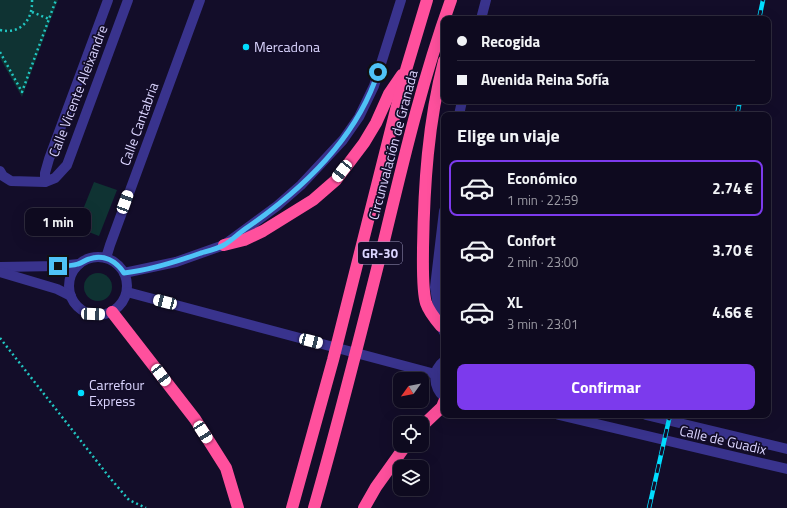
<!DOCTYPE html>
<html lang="es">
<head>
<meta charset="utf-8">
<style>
  :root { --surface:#0e0a1f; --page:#171328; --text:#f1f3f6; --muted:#9b9aa4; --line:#2e2b3d; --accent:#7c3aed }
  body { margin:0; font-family:"Titillium Web",sans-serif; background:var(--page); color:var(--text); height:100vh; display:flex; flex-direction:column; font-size:15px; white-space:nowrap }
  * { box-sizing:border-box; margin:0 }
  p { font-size:13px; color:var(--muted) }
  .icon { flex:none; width:22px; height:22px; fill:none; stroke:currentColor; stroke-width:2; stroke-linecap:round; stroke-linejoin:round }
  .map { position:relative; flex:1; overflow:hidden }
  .panel { position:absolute; left:441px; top:112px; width:330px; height:306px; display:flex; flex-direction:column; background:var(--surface); border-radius:8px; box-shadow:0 4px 16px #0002,0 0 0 1px var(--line) }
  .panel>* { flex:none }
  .hud { position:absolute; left:441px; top:16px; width:330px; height:88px; border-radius:8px; box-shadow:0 4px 16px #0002,0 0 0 1px var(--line); display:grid; align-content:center; height:88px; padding:0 16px; background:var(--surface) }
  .needle { width:26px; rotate:237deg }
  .tools { position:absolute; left:393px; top:372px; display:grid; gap:8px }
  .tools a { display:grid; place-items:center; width:36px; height:36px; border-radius:8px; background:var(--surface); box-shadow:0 4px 16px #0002,0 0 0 1px var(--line); font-size:20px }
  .end { position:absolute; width:18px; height:18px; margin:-9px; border:5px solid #4fc3f7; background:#111; box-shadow:0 0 0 2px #111 }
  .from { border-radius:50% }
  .bubble { position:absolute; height:28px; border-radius:8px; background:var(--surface); box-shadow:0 4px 16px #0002,0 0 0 1px var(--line); font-size:13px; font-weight:700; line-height:28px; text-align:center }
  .car { position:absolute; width:12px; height:24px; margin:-12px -6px; border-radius:5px; box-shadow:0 0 3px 1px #0007; background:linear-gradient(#fff 24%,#345 0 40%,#fff 0 76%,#345 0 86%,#fff 0) }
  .hud b { display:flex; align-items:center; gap:14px; height:38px; font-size:15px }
  .hud b+b { border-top:1px solid var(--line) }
  .hud i { width:10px; height:10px; background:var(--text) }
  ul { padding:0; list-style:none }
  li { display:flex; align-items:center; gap:12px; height:56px; margin:0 8px 6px; padding:0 8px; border:2px solid transparent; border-radius:8px }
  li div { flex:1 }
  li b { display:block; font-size:15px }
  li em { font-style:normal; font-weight:700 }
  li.on { border-color:var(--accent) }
  li>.icon { width:36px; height:36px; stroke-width:1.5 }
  h2 { padding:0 16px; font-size:18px; line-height:48px }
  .primary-button { display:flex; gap:8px; margin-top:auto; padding:8px 16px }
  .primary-button a { flex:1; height:46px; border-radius:8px; background:var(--accent); color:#fff; font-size:16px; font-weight:700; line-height:46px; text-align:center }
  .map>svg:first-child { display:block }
  .green { fill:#0f3333 }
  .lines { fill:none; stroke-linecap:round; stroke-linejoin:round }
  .path { stroke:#22c6c2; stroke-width:2.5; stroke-dasharray:2 3; stroke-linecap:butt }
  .minor { stroke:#39338d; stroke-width:10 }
  .tertiary { stroke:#39338d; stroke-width:10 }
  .motorway { stroke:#ff509d; stroke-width:12 }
  .rail-casing { stroke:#01ddff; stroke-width:4.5 }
  .rail { stroke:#130d29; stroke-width:3; stroke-dasharray:9; stroke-linecap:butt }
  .route { stroke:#4fc3f7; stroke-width:5 }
  .poi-dot { fill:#01ddff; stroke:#130d29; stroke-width:1.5 }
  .labels { text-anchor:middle; stroke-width:3.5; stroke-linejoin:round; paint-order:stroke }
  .shield { fill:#130d29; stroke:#9f99bf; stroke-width:1 }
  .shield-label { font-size:13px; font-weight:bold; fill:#dbd5ff }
  .poi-label { font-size:14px; fill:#dbd5ff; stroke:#130d29; text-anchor:start }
  .street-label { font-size:14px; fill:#dbd5ff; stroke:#130d29 }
</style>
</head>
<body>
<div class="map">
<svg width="787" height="508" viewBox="0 0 787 508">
  <rect width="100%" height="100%" fill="#130d29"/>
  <g class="green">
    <polygon points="0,0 58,0 22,97 0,58"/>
    <polygon points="94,182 117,190 99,236 76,227"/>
    <circle cx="98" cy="287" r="14"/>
  </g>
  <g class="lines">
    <g class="path">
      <polyline points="32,12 49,19"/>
      <path d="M0 30C21 35 33 19 32 0"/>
      <polyline points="0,52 22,92 56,0"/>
      <polyline points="0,338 110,478 129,500 146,508"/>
    </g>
    <g class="minor">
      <polyline points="0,171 3,176 11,181 45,182 55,178 67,165 128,0"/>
      <polyline points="45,182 45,173 49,159 108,0"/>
      <polyline points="106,258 110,245 200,0"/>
    </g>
    <g class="tertiary">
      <polyline points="481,19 486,0"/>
      <polyline points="459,115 462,101"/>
      <polyline points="444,211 435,287 441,326 444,332"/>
      <circle cx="98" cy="286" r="29"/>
      <polyline points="0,267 58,266 79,264"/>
      <polyline points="0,272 57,289 71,296"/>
      <polyline points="124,273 176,262 224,245 277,206 301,185 343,140 359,117 374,86 401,0"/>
      <polyline points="127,292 435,374"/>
      <path d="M444 361C432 370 433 387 444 397"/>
      <polyline points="559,415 787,469"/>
      <polyline points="646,415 787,449"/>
    </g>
    <g class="motorway">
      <polyline points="224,245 244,240 263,231 313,200 336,180 364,143 376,123 389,94 402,75"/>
      <polyline points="112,312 195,419 226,468 238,508"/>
      <path d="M441 326C435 319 429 312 426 303 422 290 423 263 423 248 424 186 428 122 444 61"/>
      <polyline points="422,426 442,407 444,402"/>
      <polyline points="292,508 333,360 406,70 427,0"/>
      <path d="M314 508C339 421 361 333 383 245 403 162 422 80 451 0"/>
      <polyline points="364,508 376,487 406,445"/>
    </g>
    <defs>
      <g id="rail">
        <polyline points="759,19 763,0"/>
        <polyline points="737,115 740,101"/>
        <polyline points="649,508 670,415"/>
      </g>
    </defs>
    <use href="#rail" class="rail-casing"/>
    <use href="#rail" class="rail"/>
  </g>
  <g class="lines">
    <path class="route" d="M58 266C65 266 72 266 78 264 82 263 85 260 89 259 104 254 116 261 124 273 150 270 176 262 201 253 208 251 217 249 224 245 231 241 238 234 245 229 302 190 357 138 378 72"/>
  </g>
  <g class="poi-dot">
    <circle cx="246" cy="47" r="4"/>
    <circle cx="81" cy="393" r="4"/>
  </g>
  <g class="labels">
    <rect class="shield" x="358" y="242" width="44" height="22" rx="3"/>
    <g class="shield-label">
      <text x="380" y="258">GR-30</text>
    </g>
    <g class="poi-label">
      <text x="254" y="52">Mercadona</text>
      <text x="89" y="390">Carrefour<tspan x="89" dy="16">Express</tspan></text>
    </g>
    <g class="street-label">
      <text transform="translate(78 91) rotate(-69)" y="5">Calle Vicente Aleixandre</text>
      <text transform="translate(139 124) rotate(-70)" y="5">Calle Cantabria</text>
      <text transform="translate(393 145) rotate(-75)" y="5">Circunvalación de Granada</text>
      <text transform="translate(723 440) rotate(13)" y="5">Calle de Guadix</text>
    </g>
  </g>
</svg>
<div class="tools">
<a><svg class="needle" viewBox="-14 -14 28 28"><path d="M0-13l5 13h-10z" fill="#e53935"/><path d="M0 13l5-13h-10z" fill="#9b9aa4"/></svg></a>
<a><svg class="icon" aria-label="locate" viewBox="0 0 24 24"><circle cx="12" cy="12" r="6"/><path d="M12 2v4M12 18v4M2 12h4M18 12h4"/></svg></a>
<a><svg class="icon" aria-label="layers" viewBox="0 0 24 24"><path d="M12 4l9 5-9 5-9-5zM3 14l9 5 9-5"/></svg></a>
</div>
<i class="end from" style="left:378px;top:72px"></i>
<i class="end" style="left:58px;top:266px"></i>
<div class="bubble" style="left:25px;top:208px;width:66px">1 min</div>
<i class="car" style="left:342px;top:171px;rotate:218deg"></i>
<i class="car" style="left:125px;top:202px;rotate:20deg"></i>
<i class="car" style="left:165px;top:302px;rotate:285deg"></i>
<i class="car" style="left:93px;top:314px;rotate:92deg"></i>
<i class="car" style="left:311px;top:341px;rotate:105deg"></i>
<i class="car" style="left:161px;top:375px;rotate:143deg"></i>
<i class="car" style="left:203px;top:432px;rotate:147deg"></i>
<div class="hud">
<b><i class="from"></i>Recogida</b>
<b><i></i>Avenida Reina Sofía</b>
</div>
<section class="panel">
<h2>Elige un viaje</h2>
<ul>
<li class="on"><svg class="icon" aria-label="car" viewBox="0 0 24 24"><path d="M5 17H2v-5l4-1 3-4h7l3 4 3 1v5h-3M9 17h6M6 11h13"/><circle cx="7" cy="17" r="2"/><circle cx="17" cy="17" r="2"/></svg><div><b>Económico</b><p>1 min · 22:59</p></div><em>2.74 €</em></li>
<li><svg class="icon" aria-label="car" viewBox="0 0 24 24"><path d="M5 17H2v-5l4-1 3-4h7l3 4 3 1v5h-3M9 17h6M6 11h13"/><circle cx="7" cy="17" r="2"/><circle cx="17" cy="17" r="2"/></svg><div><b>Confort</b><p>2 min · 23:00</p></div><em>3.70 €</em></li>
<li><svg class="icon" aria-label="car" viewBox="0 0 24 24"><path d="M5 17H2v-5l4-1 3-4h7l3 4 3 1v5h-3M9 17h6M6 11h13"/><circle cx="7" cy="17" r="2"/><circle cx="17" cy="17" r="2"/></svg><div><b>XL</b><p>3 min · 23:01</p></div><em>4.66 €</em></li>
</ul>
<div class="primary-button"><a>Confirmar</a></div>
</section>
</div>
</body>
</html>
